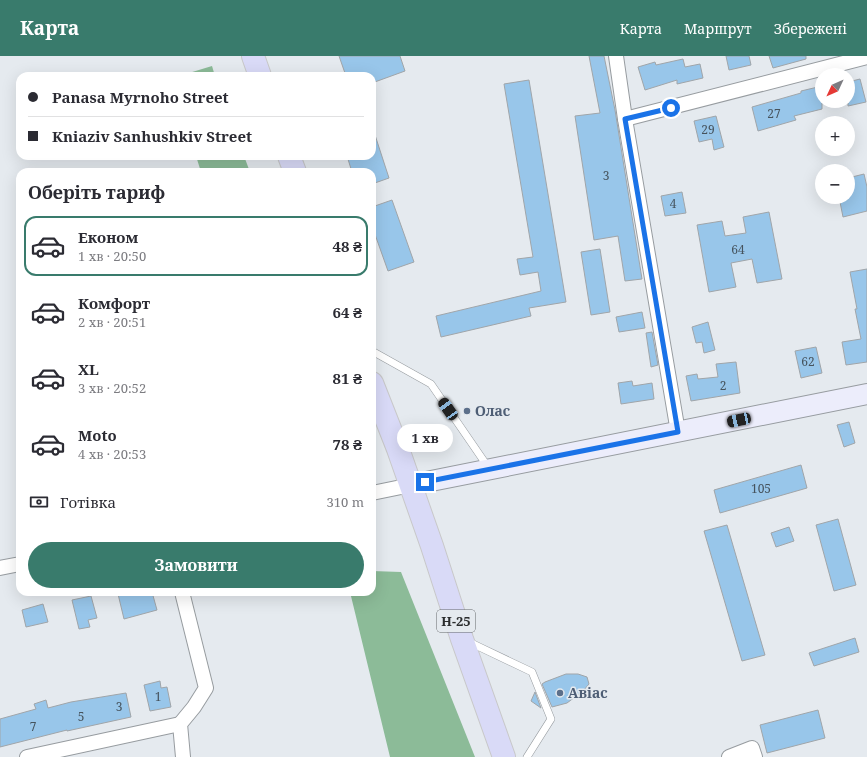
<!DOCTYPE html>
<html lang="uk">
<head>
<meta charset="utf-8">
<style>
  :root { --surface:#fff; --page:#f7f7f7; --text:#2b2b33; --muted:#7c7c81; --line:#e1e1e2; --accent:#397b6c }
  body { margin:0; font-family:"Noto Serif",serif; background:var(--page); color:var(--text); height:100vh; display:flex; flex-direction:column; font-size:15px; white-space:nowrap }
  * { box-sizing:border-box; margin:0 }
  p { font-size:13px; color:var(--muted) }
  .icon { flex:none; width:22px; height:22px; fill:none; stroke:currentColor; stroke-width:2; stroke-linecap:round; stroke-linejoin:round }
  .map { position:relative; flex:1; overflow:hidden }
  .side { position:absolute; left:16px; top:112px; width:360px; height:428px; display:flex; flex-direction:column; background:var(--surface); border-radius:12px; box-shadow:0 4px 16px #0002 }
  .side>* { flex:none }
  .banner { position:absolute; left:16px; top:16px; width:360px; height:88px; border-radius:12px; box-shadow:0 4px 16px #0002; display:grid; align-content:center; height:88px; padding:0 12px; background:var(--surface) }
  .needle { width:26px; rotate:226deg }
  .tools { position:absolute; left:815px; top:12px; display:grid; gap:8px }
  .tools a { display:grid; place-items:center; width:40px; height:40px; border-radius:50%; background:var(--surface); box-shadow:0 4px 16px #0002; font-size:20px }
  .end { position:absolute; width:18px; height:18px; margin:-9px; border:5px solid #1a73e8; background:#fff; box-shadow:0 0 0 2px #fff }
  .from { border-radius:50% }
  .bubble { position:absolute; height:28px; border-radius:14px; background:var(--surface); box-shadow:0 4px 16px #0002; font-size:13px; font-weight:700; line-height:28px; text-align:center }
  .car { position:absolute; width:12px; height:24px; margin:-12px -6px; border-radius:5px; box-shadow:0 0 3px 1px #0007; background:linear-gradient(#222 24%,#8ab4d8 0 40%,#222 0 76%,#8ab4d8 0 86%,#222 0) }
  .banner b { display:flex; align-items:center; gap:14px; height:38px; font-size:15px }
  .banner b+b { border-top:1px solid var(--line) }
  .banner i { width:10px; height:10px; background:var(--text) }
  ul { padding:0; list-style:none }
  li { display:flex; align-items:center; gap:12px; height:60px; margin:0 8px 6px; padding:0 4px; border:2px solid transparent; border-radius:12px }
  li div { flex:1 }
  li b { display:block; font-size:15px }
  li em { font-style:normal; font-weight:700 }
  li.active { border-color:var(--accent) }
  li>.icon { width:36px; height:36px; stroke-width:1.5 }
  h2 { padding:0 12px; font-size:18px; line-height:48px }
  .pay { display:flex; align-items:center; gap:10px; height:44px; padding:0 12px; font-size:15px }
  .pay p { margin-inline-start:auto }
  .cta { display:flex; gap:8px; margin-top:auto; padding:8px 12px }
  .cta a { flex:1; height:46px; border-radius:24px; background:var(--accent); color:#fff; font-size:16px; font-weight:700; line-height:46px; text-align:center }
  header { display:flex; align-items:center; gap:24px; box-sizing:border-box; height:56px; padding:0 20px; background:var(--accent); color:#fff }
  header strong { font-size:19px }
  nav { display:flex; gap:22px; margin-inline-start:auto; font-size:14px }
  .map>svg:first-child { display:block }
  .forest { fill:#8cbb98 }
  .building { fill:#98c6ea; stroke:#a0a5a9 }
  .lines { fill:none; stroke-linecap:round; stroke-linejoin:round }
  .lane-casing { stroke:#979ca0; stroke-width:8 }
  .street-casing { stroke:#979ca0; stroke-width:16 }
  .secondary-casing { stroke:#979ca0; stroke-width:22 }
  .primary-casing { stroke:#c8c8c9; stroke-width:24 }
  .lane { stroke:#fff; stroke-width:7 }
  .street { stroke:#fff; stroke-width:14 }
  .secondary { stroke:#ecedfb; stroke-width:20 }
  .primary { stroke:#d9daf7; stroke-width:22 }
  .route { stroke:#1a73e8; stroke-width:5 }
  .service-dot { fill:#5c6f8a; stroke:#e5eaef; stroke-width:1.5 }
  .labels { text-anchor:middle; stroke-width:3; stroke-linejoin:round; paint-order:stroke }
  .number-label { font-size:12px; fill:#46535d }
  .shield { fill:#e5eaef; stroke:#636668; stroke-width:1 }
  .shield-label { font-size:13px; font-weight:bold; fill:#2b2d2e }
  .service-label { font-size:14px; font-weight:bold; fill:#4e5e75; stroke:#e5eaef; text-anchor:start }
</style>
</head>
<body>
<header>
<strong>Карта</strong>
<nav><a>Карта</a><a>Маршрут</a><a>Збережені</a></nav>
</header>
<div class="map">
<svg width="867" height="701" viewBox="0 0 867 701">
  <rect width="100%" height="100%" fill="#e5eaef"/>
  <g class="forest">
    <polygon points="212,10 215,20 179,20"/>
    <polygon points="196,100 244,100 250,116 201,116"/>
    <polygon points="372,515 401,516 475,701 390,701 350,536 372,536"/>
  </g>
  <g class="building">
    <polygon points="339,0 400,0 405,15 372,27 372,20 346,20"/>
    <polygon points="589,0 604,0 615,54 642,223 625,225 618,180 594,184 575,60 600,57"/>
    <polygon points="726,0 749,0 751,9 729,14"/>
    <polygon points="769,0 806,0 806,3 773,12"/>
    <polygon points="683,3 685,11 700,8 703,22 677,28 677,24 645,34 638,11 655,6 656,9"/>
    <polygon points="860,23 866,46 848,50 848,26"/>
    <polygon points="529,24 566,246 529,252 531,260 441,281 436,260 541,235 538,216 520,219 517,203 533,201 504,28"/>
    <polygon points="822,30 822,53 794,60 796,64 758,75 752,51 801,37 801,35"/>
    <polygon points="716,60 724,91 714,94 712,83 699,86 694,65"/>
    <polygon points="372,76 374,76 389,122 372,128 372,116 352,116 347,100 372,100"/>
    <polygon points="864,118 867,131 867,155 843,161 839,141 848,141 848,122"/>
    <polygon points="682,136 686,157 665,160 661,140"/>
    <polygon points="392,144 414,206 388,215 372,170 372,151"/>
    <polygon points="769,156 782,223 757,227 752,203 731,207 736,231 709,236 697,169 722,165 725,180 746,177 743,161"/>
    <polygon points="600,193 610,256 591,259 581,196"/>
    <polygon points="867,213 867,306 846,309 842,286 861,283 855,253 857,253 850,216"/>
    <polygon points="642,256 645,272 619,276 616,261"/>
    <polygon points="708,266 715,294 704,297 702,286 696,287 692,271"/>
    <polygon points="652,276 658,309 651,311 646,277"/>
    <polygon points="816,291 822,317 801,322 795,295"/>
    <polygon points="736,306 740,337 691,345 686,320 697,318 698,323 718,321 716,308"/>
    <polygon points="632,325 633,330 652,327 654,343 621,348 618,327"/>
    <polygon points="849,366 855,387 844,391 837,369"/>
    <polygon points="801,409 807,432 720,457 714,434"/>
    <polygon points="838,463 856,529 834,535 816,469"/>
    <polygon points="727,469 765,599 742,605 704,475"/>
    <polygon points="789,471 794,485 776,491 771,477"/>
    <polygon points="124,536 152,536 157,554 124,563 118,538"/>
    <polygon points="91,540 97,562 88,564 90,571 79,573 72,544"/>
    <polygon points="43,548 48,566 26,571 22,554"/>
    <polygon points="855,582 859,596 814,610 809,597"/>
    <polygon points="566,618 578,618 587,621 589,628 583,635 567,647 552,651 542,628 545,626"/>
    <polygon points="160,625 161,632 167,631 171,651 150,655 144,629"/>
    <polygon points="535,636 541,652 531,645"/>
    <polygon points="126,637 131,661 67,675 67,674 0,691 0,663 36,653 34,648 46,644 48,652 71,646"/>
    <polygon points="818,654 825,682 767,697 760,669"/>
  </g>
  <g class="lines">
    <defs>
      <g id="lane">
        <polyline points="372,295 431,328 488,411"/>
        <polyline points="469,586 532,616 551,663 527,701"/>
      </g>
      <g id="street">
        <polyline points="616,0 625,63 678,376"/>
        <polyline points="625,63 867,1"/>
        <polyline points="372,437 411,429"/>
        <polyline points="0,512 20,508"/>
        <polyline points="182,536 206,632 194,651 180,668 183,701"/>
        <polyline points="27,701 180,668"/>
        <polyline points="729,701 752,692 755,701"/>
      </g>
      <polyline id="secondary" points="411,429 867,338"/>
      <g id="primary">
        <polyline points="253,0 260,20"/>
        <polyline points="289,100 295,116"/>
        <polyline points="372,327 398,393 432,490 462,583 504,701"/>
      </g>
    </defs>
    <use href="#lane" class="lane-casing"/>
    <use href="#street" class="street-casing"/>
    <use href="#secondary" class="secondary-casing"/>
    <use href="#primary" class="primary-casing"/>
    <use href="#lane" class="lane"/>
    <use href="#street" class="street"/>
    <use href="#secondary" class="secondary"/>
    <use href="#primary" class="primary"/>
  </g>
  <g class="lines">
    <polyline class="route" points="425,426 678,376 625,63 671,52"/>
  </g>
  <g class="service-dot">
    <circle cx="467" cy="355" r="4"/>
    <circle cx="560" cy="637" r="4"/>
  </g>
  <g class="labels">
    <g class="number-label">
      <text x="774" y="62">27</text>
      <text x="708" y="78">29</text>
      <text x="606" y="124">3</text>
      <text x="673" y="152">4</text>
      <text x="738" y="198">64</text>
      <text x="808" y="310">62</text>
      <text x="723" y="334">2</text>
      <text x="761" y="437">105</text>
      <text x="158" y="645">1</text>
      <text x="119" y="655">3</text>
      <text x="81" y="665">5</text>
      <text x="33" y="675">7</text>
    </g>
    <rect class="shield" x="437" y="554" width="38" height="22" rx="3"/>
    <g class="shield-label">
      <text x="456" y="570">Н-25</text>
    </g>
    <g class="service-label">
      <text x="475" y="360">Олас</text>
      <text x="568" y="642">Авіас</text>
    </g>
  </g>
</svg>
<div class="tools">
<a><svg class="needle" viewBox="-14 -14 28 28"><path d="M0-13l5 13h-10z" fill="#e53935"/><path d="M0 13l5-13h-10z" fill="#7c7c81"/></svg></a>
<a>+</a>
<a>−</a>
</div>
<i class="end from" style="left:671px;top:52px"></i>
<i class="end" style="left:425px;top:426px"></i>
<div class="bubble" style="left:397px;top:368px;width:56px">1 хв</div>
<i class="car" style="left:448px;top:353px;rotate:325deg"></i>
<i class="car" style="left:739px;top:364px;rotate:258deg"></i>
<div class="banner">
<b><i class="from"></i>Panasa Myrnoho Street</b>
<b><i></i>Kniaziv Sanhushkiv Street</b>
</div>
<section class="side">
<h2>Оберіть тариф</h2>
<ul>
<li class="active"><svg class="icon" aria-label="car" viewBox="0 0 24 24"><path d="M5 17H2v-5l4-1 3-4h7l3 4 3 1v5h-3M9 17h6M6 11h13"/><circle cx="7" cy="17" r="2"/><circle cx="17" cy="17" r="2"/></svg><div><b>Економ</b><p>1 хв · 20:50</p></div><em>48 ₴</em></li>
<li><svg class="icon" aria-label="car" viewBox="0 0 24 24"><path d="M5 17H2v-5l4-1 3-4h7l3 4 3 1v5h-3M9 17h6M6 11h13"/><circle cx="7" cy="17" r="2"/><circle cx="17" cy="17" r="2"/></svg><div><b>Комфорт</b><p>2 хв · 20:51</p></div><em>64 ₴</em></li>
<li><svg class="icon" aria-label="car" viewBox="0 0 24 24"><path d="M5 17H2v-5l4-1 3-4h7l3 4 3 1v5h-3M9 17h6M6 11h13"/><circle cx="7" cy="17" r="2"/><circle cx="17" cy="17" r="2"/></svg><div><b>XL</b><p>3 хв · 20:52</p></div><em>81 ₴</em></li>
<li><svg class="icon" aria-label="car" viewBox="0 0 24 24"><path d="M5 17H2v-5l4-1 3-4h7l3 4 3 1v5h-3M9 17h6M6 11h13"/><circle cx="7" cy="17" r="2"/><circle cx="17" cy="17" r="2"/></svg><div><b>Moto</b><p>4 хв · 20:53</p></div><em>78 ₴</em></li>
</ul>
<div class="pay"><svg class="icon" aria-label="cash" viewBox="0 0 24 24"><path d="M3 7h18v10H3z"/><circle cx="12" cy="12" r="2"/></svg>Готівка<p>310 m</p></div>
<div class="cta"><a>Замовити</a></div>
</section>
</div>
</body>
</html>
